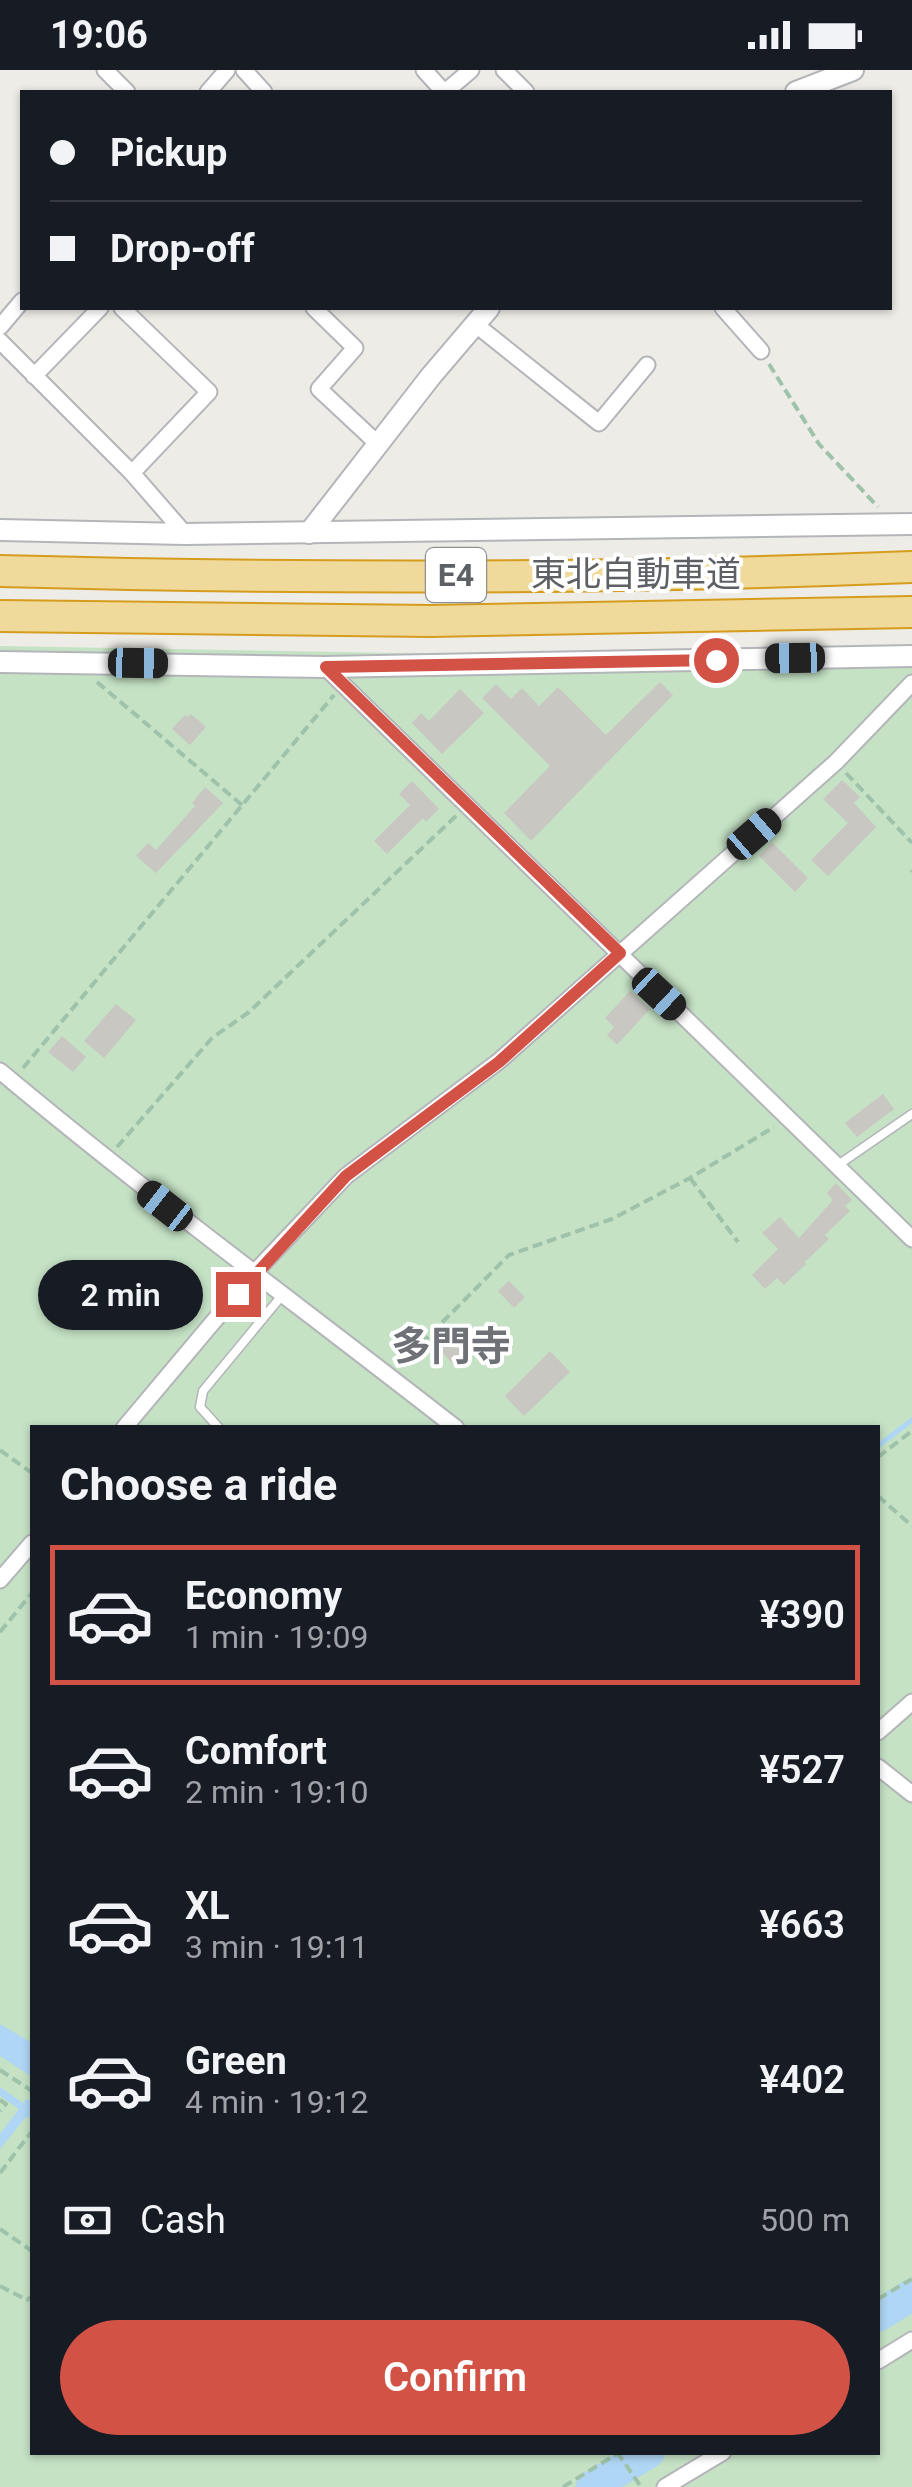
<!DOCTYPE html>
<html lang="en">
<head>
<meta charset="utf-8">
<style>
  :root { --surface:#171b24; --page:#20242c; --text:#f1f3f6; --muted:#9ea1a6; --line:#363941; --accent:#d35246 }
  body { margin:0; font-family:Roboto,"Noto Sans JP",sans-serif; background:var(--page); color:var(--text); height:100vh; display:flex; flex-direction:column; font-size:38px; white-space:nowrap }
  * { box-sizing:border-box; margin:0 }
  p { font-size:32px; color:var(--muted) }
  .icon { flex:none; width:55px; height:55px; fill:none; stroke:currentColor; stroke-width:2; stroke-linecap:round; stroke-linejoin:round }
  .map { position:relative; flex:1; overflow:hidden }
  .panel { position:absolute; left:30px; top:1355px; width:850px; height:1030px; display:flex; flex-direction:column; background:var(--surface); border-radius:0px; box-shadow:0 2px 8px #0004 }
  .panel>* { flex:none }
  .top-card { position:absolute; left:20px; top:20px; width:872px; height:220px; border-radius:0px; box-shadow:0 2px 8px #0004; display:grid; align-content:center; height:220px; padding:0 30px; background:var(--surface) }
  .end { position:absolute; width:45px; height:45px; margin:-22px; border:12px solid #d35246; background:#fff; box-shadow:0 0 0 5px #fff }
  .from { border-radius:50% }
  .bubble { position:absolute; height:70px; border-radius:35px; background:var(--surface); box-shadow:0 2px 8px #0004; font-size:32px; font-weight:600; line-height:70px; text-align:center }
  .car { position:absolute; width:30px; height:60px; margin:-30px -15px; border-radius:12px; box-shadow:0 0 8px 2px #0007; background:linear-gradient(#222 24%,#8ab4d8 0 40%,#222 0 76%,#8ab4d8 0 86%,#222 0) }
  .top-card b { display:flex; align-items:center; gap:35px; height:95px; font-size:38px }
  .top-card b+b { border-top:2px solid var(--line) }
  .top-card i { width:25px; height:25px; background:var(--text) }
  ul { padding:0; list-style:none }
  li { display:flex; align-items:center; gap:30px; height:140px; margin:0 20px 15px; padding:0 10px; border:5px solid transparent; border-radius:0px }
  li div { flex:1 }
  li b { display:block; font-size:38px }
  li em { font-style:normal; font-weight:600 }
  li.on { border-color:var(--accent) }
  li>.icon { width:90px; height:90px; stroke-width:1.5 }
  h2 { padding:0 30px; font-size:45px; line-height:120px }
  .pay { display:flex; align-items:center; gap:25px; height:110px; padding:0 30px; font-size:38px }
  .pay p { margin-inline-start:auto }
  .cta { display:flex; gap:20px; margin-top:auto; padding:20px 30px }
  .cta a { flex:1; height:115px; border-radius:60px; background:var(--accent); color:#fff; font-size:40px; font-weight:600; line-height:115px; text-align:center }
  .status { display:flex; justify-content:space-between; align-items:center; height:70px; padding:0 50px; background:var(--surface); direction:ltr }
  .status svg { height:28px; fill:currentColor }
  .map>svg:first-child { display:block }
  .green { fill:#c5e2c5; fill-rule:evenodd }
  .water { fill:#afd6f4 }
  .lines { fill:none; stroke-linecap:round; stroke-linejoin:round }
  .stream { stroke:#afd6f4; stroke-width:5 }
  .river { stroke:#afd6f4; stroke-width:32 }
  .building { fill:#c9c7c2 }
  .service-casing { stroke:#b3b5b9; stroke-width:11 }
  .minor-casing { stroke:#b3b5b9; stroke-width:19 }
  .tertiary-casing { stroke:#b3b5b9; stroke-width:24 }
  .motorway-casing { stroke:#d59c1e; stroke-width:34 }
  .path { stroke:#9fc2aa; stroke-width:4; stroke-dasharray:10 5; stroke-linecap:butt }
  .service { stroke:#fff; stroke-width:8 }
  .minor { stroke:#fff; stroke-width:15 }
  .tertiary { stroke:#fff; stroke-width:20 }
  .motorway { stroke:#efda9b; stroke-width:30 }
  .route { stroke:#d35246; stroke-width:12 }
  .labels { text-anchor:middle; stroke-width:8; stroke-linejoin:round; paint-order:stroke }
  .shield { fill:#fff; stroke:#8e9092; stroke-width:2.5 }
  .shield-label { font-size:32px; font-weight:bold; fill:#5d6064 }
  .street-label { font-size:35px; fill:#5d6064; stroke:#fff }
  .quarter-label { font-size:40px; font-weight:bold; fill:#6e7276; stroke:#fff }
</style>
</head>
<body>
<div class="status"><b>19:06</b><svg viewBox="0 0 49 12"><path d="M0 12V9h3v3zM5 12V6h3v6zM10 12V3h3v9zM15 12V0h3v12zM26 1h20v11H26zM47 4h2v5h-2z"/></svg></div>
<div class="map">
<svg width="912" height="2417" viewBox="0 0 912 2417">
  <rect width="100%" height="100%" fill="#edece6"/>
  <path class="green" d="M0 576 912 592V2417H0ZM32 1358H878V2382H32Z"/>
  <g class="water">
    <polygon points="0,1954 32,1973 32,2007 0,1986"/>
    <polygon points="0,2017 23,2033 27,2029 32,2032 32,2047 25,2048 0,2079 0,2064 19,2039 0,2026"/>
  </g>
  <g class="lines">
    <polyline class="stream" points="878,1376 912,1350"/>
    <g class="river">
      <polyline points="878,2246 912,2225"/>
      <polyline points="592,2417 649,2382"/>
    </g>
  </g>
  <g class="building">
    <polygon points="660,612 673,625 531,771 504,743 550,696 482,628 496,614 511,629 522,618 539,636 558,617 606,665"/>
    <polygon points="460,619 484,643 442,684 412,653 421,643 429,651"/>
    <polygon points="191,644 206,657 190,675 172,659 185,645 188,647"/>
    <polygon points="842,710 860,727 854,733 876,757 828,806 811,790 848,753 823,729"/>
    <polygon points="412,711 439,739 426,752 423,748 387,784 374,771 410,735 399,724"/>
    <polygon points="205,717 223,733 156,803 136,786 148,773 156,780 195,736 192,733"/>
    <polygon points="772,772 808,808 795,822 759,786"/>
    <polygon points="630,921 650,939 617,975 607,965 614,957 605,948"/>
    <polygon points="116,934 136,950 104,988 84,971"/>
    <polygon points="62,966 86,987 73,1002 48,982"/>
    <polygon points="883,1024 894,1039 857,1067 845,1053"/>
    <polygon points="836,1113 852,1130 845,1136 850,1141 825,1165 829,1169 805,1192 806,1194 784,1215 777,1208 765,1219 752,1205 778,1179 762,1163 780,1147 799,1168 833,1130 827,1123"/>
    <polygon points="509,1211 525,1227 514,1238 498,1221"/>
    <polygon points="451,1264 468,1281 453,1294 438,1278"/>
    <polygon points="550,1281 570,1302 524,1346 505,1326"/>
  </g>
  <g class="lines">
    <defs>
      <g id="service">
        <polyline points="838,1095 912,1044"/>
        <polyline points="219,1358 200,1337 203,1321 284,1223"/>
      </g>
      <g id="minor">
        <polyline points="105,0 127,22"/>
        <polyline points="244,0 264,22"/>
        <polyline points="424,0 444,22"/>
        <polyline points="504,0 526,22"/>
        <polyline points="208,22 227,0"/>
        <polyline points="445,22 471,0"/>
        <polyline points="122,238 209,322 132,403"/>
        <polyline points="314,238 355,278 319,319 378,374"/>
        <polyline points="723,238 761,281"/>
        <polyline points="475,254 599,353 647,295"/>
        <polyline points="0,257 22,231"/>
        <polyline points="0,271 132,403 185,464"/>
        <polyline points="34,306 100,238"/>
        <polyline points="325,597 912,1169"/>
        <path d="M0 1001C148 1125 304 1239 456 1358"/>
        <polyline points="124,1358 256,1201 346,1106 499,991 836,692 912,613"/>
        <polyline points="0,1510 32,1473"/>
        <polyline points="878,1662 912,1632"/>
        <polyline points="878,1697 912,1724"/>
        <polyline points="878,2291 912,2270"/>
        <polyline points="665,2417 723,2382"/>
      </g>
      <g id="tertiary">
        <polyline points="796,22 853,0"/>
        <polyline points="0,460 185,464 912,454"/>
        <polyline points="309,463 431,306 489,238"/>
        <polyline points="0,592 325,597 912,586"/>
      </g>
      <g id="motorway">
        <path d="M0 501C304 509 609 509 912 497"/>
        <polyline points="0,546 430,551 912,542"/>
      </g>
    </defs>
    <use href="#service" class="service-casing"/>
    <use href="#minor" class="minor-casing"/>
    <use href="#tertiary" class="tertiary-casing"/>
    <use href="#motorway" class="motorway-casing"/>
    <g class="path">
      <polyline points="769,294 819,374 878,437"/>
      <polyline points="97,612 242,735"/>
      <polyline points="846,703 912,773"/>
      <polyline points="911,802 912,801"/>
      <polyline points="23,998 334,625"/>
      <polyline points="117,1077 212,968 249,942 457,745"/>
      <polyline points="690,1108 738,1172"/>
      <polyline points="400,1295 509,1185 612,1149 690,1108 774,1057"/>
      <polyline points="0,1380 32,1403"/>
      <polyline points="878,1387 912,1361"/>
      <polyline points="878,1426 912,1456"/>
      <polyline points="0,1562 32,1523"/>
      <polyline points="0,2000 32,2021"/>
      <polyline points="0,2030 6,2034 0,2041"/>
      <polyline points="0,2103 32,2061"/>
      <polyline points="0,2159 32,2181"/>
      <polyline points="0,2216 27,2230 32,2226"/>
      <polyline points="878,2229 912,2209"/>
      <polyline points="617,2382 641,2417"/>
      <polyline points="563,2417 620,2382"/>
    </g>
    <use href="#service" class="service"/>
    <use href="#minor" class="minor"/>
    <use href="#tertiary" class="tertiary"/>
    <use href="#motorway" class="motorway"/>
  </g>
  <g class="lines">
    <polyline class="route" points="238,1224 346,1106 499,992 620,883 326,597 716,590"/>
  </g>
  <g class="labels">
    <rect class="shield" x="426" y="478" width="60" height="54" rx="8"/>
    <g class="shield-label">
      <text x="456" y="516">E4</text>
    </g>
    <g class="street-label">
      <text x="636" y="516">東北自動車道</text>
    </g>
    <g class="quarter-label">
      <text x="451" y="1290">多門寺</text>
    </g>
  </g>
</svg>
<i class="end from" style="left:716px;top:590px"></i>
<i class="end" style="left:238px;top:1224px"></i>
<div class="bubble" style="left:38px;top:1190px;width:165px">2 min</div>
<i class="car" style="left:795px;top:588px;rotate:269deg"></i>
<i class="car" style="left:138px;top:593px;rotate:91deg"></i>
<i class="car" style="left:754px;top:764px;rotate:49deg"></i>
<i class="car" style="left:659px;top:924px;rotate:133deg"></i>
<i class="car" style="left:165px;top:1136px;rotate:308deg"></i>
<div class="top-card">
<b><i class="from"></i>Pickup</b>
<b><i></i>Drop-off</b>
</div>
<section class="panel">
<h2>Choose a ride</h2>
<ul>
<li class="on"><svg class="icon" aria-label="car" viewBox="0 0 24 24"><path d="M5 17H2v-5l4-1 3-4h7l3 4 3 1v5h-3M9 17h6M6 11h13"/><circle cx="7" cy="17" r="2"/><circle cx="17" cy="17" r="2"/></svg><div><b>Economy</b><p>1 min · 19:09</p></div><em>¥390</em></li>
<li><svg class="icon" aria-label="car" viewBox="0 0 24 24"><path d="M5 17H2v-5l4-1 3-4h7l3 4 3 1v5h-3M9 17h6M6 11h13"/><circle cx="7" cy="17" r="2"/><circle cx="17" cy="17" r="2"/></svg><div><b>Comfort</b><p>2 min · 19:10</p></div><em>¥527</em></li>
<li><svg class="icon" aria-label="car" viewBox="0 0 24 24"><path d="M5 17H2v-5l4-1 3-4h7l3 4 3 1v5h-3M9 17h6M6 11h13"/><circle cx="7" cy="17" r="2"/><circle cx="17" cy="17" r="2"/></svg><div><b>XL</b><p>3 min · 19:11</p></div><em>¥663</em></li>
<li><svg class="icon" aria-label="car" viewBox="0 0 24 24"><path d="M5 17H2v-5l4-1 3-4h7l3 4 3 1v5h-3M9 17h6M6 11h13"/><circle cx="7" cy="17" r="2"/><circle cx="17" cy="17" r="2"/></svg><div><b>Green</b><p>4 min · 19:12</p></div><em>¥402</em></li>
</ul>
<div class="pay"><svg class="icon" aria-label="cash" viewBox="0 0 24 24"><path d="M3 7h18v10H3z"/><circle cx="12" cy="12" r="2"/></svg>Cash<p>500 m</p></div>
<div class="cta"><a>Confirm</a></div>
</section>
</div>
</body>
</html>
